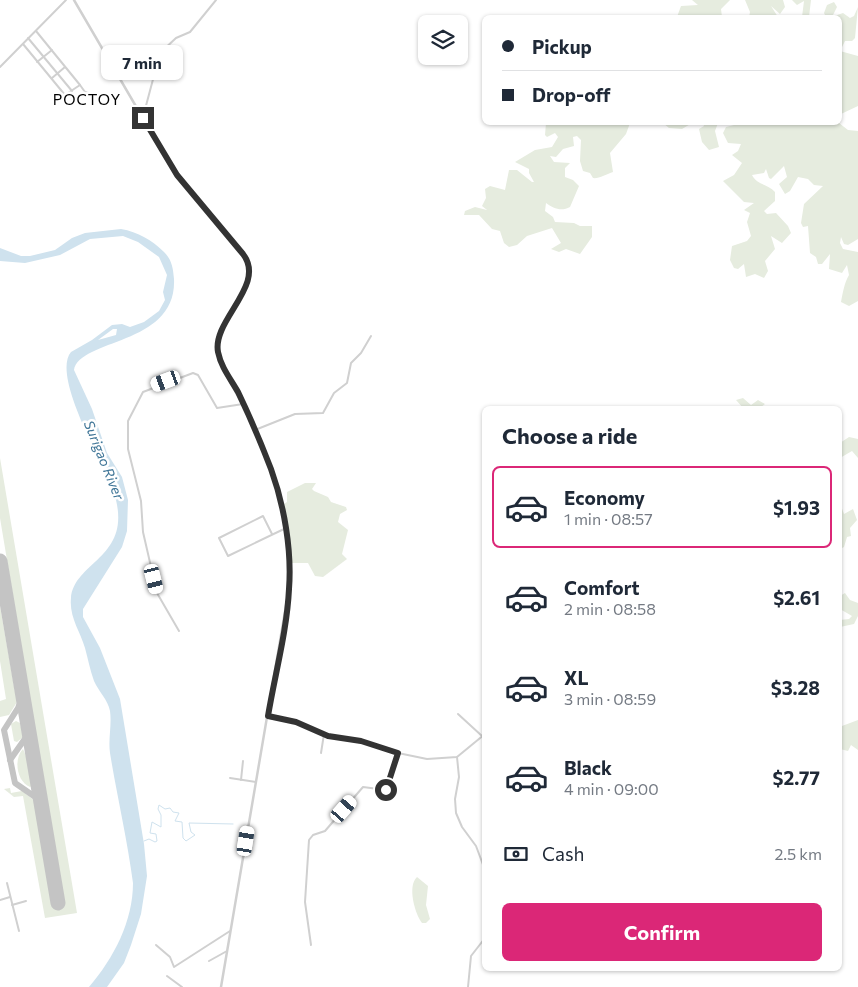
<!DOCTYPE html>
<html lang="en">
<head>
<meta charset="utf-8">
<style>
  :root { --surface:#fff; --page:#f2f2f3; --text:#1f2937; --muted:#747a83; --line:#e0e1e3; --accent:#db2777 }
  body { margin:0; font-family:Commissioner,sans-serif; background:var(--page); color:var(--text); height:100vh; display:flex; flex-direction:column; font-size:19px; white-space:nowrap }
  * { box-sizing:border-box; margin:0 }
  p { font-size:16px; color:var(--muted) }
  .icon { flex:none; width:28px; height:28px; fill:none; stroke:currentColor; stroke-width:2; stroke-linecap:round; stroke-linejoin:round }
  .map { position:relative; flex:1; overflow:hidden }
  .details { position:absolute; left:482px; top:406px; width:360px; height:565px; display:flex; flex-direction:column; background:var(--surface); border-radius:8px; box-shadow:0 1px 4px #0004 }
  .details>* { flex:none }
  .hud { position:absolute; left:482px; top:15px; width:360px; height:110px; border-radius:8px; box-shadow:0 1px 4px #0004; display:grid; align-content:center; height:110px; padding:0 20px; background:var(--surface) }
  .fabs { position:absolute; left:418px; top:15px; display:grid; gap:10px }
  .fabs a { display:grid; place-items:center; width:50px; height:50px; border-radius:8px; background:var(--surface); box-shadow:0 1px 4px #0004; font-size:25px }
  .end { position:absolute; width:22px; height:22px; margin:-11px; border:6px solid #333; background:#fff; box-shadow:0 0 0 2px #fff }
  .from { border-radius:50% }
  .bubble { position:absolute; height:35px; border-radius:8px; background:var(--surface); box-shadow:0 1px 4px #0004; font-size:16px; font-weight:700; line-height:35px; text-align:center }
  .car { position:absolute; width:15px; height:30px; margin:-15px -8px; border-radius:6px; box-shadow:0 0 4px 1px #0007; background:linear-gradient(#fff 24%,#345 0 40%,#fff 0 76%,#345 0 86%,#fff 0) }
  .hud b { display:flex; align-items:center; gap:18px; height:48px; font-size:19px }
  .hud b+b { border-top:1px solid var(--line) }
  .hud i { width:12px; height:12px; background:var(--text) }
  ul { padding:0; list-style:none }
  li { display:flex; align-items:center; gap:15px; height:82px; margin:0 10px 8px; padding:0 10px; border:2px solid transparent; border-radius:8px }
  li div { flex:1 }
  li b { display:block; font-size:19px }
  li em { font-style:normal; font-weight:700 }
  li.selected { border-color:var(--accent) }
  li>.icon { width:45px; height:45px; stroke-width:1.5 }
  h2 { padding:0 20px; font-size:22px; line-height:60px }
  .pay { display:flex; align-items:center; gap:12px; height:55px; padding:0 20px; font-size:19px }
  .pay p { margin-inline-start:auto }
  .action { display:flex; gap:10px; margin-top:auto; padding:10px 20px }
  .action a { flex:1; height:58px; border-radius:8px; background:var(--accent); color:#fff; font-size:20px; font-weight:700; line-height:58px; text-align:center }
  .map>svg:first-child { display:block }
  .green { fill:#e6ecdf }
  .water { fill:#cfe2ee; fill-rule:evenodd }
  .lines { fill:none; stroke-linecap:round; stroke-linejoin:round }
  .stream { stroke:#cfe2ee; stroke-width:1 }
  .taxiway { stroke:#c4c4c4; stroke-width:6 }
  .runway { stroke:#c4c4c4; stroke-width:15 }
  .minor { stroke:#d0d0d0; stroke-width:2 }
  .tertiary { stroke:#d0d0d0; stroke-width:2.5 }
  .route { stroke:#333; stroke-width:6 }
  .labels { text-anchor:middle; stroke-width:5; stroke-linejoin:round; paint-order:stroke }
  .water-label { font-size:14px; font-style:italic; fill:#3f7597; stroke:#fff }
  .quarter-label { font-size:15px; letter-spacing:1px; fill:#000; stroke:#fff }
</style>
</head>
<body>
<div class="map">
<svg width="858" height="987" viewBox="0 0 858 987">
  <rect width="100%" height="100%" fill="#fff"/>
  <g class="green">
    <polygon points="692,0 730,0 721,9 722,17 710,15 707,17 677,17 681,6 698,5"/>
    <polygon points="745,0 783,0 785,7 780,14 771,6 778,17 749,17 750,12"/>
    <polygon points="792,0 811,0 809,17 802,17 804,1 797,5"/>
    <polygon points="834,2 837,7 833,15 834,16 843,13 850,18 854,16 858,7 855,38 852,41 845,41 840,51 858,56 858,106 841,114 840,120 840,18 826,17 824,13 827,5"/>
    <path d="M546 123H630L626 134 610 153 613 172C607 174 598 179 593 178L590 173 583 171 580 161 581 140 577 136 573 137 574 146 563 149 556 157 550 156 554 162 570 163 565 168V177L573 180 579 186 570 207C561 212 553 208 546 203L545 211 553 217 555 222 574 223 580 226H592V237L580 254 566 249 559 252 551 249 561 243 552 228 527 236 517 245 509 247 504 243 500 231 492 229 479 215H464L465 211 475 207 487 210 482 206 486 198 485 189 490 186 505 190 509 170H517L532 182H534L529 173V169L515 162 535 150 552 147 558 137 555 133 547 137 545 135Z"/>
    <polygon points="663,123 662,123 692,123 682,129 669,128"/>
    <polygon points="703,123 718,123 715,131 719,147 709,150 702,142 699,129 704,126"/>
    <path d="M733 123H839L848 130 858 131V239L848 245 844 244 841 237 840 243 843 249 858 252V301L849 306 841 302C843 292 844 284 849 275L847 265 842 273 829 269 830 254 822 264H818L816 257 810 253 808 226 803 227 801 223 804 204 823 186 814 185 808 179 798 177 790 191 785 194 779 184 787 177 784 166 771 179 769 178 766 169 764 173 752 175C757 185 768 184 775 192V201L764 211 767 214 776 213 788 226 791 233 782 243 771 236 775 249 765 261 768 271 764 278 755 274 746 277 744 264 738 269 734 268 730 260 732 246 747 241 751 236 747 222 750 213 744 210 754 203 744 202 723 181 734 175 742 163 732 155 738 151 741 144 728 143 723 133 726 127 734 125Z"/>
    <polygon points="743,398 751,405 758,400 765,404 758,409 744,409 736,400"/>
    <polygon points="849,437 858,439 858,458 852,451 840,458 840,443"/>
    <polygon points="0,458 77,913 45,918 23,796 14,797 4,789 10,788 11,793 22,791 35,801 53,904 64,902 0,518"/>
    <polygon points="305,483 316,483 312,489 314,491 328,497 331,502 346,507 347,510 340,514 338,522 348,530 342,554 347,559 323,577 315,576 308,563 292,563 291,560 284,504 287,502 287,492"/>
    <polygon points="840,503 844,514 853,509 857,520 850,528 851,536 847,537 844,547 840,549"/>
    <polygon points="845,593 850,600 858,603 858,616 854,624 840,627 840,620 849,619 852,616 840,609 840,596"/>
    <polygon points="0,606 15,692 17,692 17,702 9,715 0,717 0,701 6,699 0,661"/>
    <polygon points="858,720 858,750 851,745 848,751 840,749 842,726"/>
    <polygon points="16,721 20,723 23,737 17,742 14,741 11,724"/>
    <path d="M23 749 29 763 33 785 30 787C17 782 13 759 23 749Z"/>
    <path d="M417 877 428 886 426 905 430 919 426 923H422C415 914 407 886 417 877Z"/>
  </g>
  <path class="water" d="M121 229C138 232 152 240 164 252 172 260 173 268 174 279 177 346 80 338 74 370L92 409 107 453 122 477 128 500 127 531 122 547 83 609V617L100 648 120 699 144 844 147 876 141 914 131 945 124 963 107 987H89C114 958 133 921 133 883 127 838 117 796 110 753 108 739 112 725 110 711 108 700 99 692 94 681 90 670 88 659 85 648 80 631 69 617 71 598 74 562 130 558 116 500 109 472 50 377 71 352L92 340 112 325 122 324 130 327 144 322 159 311 165 300 163 292 167 275 159 257 138 242 123 236 90 239 60 255 25 263 0 261V248L21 256H30L55 250 72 238 85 233ZM113 329H117L116 335 98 340Z"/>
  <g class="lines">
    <polyline class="stream" points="144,841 149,839 155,842 157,841 156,834 150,833 152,822 161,827 161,815 158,809 159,805 165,809 170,808 173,812 179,813 175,821 182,822 183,838 186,841 195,835 191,832 189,823 233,824"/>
    <g class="taxiway">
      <polyline points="23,695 18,708 4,730 15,783 41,801"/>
      <polyline points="10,760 29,733"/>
    </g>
    <polyline class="runway" points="0,561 58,903"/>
    <g class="minor">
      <polyline points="28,38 72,91"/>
      <polyline points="23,44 65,95 80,85 36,31"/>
      <polyline points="37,62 52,50"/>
      <polyline points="0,67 66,0"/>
      <polyline points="52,78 65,67"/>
      <polyline points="80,85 85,92 95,95"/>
      <polyline points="143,117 160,53 176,38 190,32 216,0"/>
      <polyline points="255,430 295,414 323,413 334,393 347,383 351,363 361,353 371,336"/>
      <polyline points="272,534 263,516 219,538 228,556 284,529"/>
      <polyline points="179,631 157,593 143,532 141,501 128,449 128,421 143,392 193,373 198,375 217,408 243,404"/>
      <polyline points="458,714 482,736"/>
      <polyline points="268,716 296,722 328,736 361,741 398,753 427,759 457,757 485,734"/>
      <polyline points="321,753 324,734"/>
      <polyline points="457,757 459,777 455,799 456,813 462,827 476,846 485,870"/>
      <polyline points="230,778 256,782"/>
      <polyline points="241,780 243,761"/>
      <polyline points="7,883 19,931"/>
      <polyline points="0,900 10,897"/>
      <polyline points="12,905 26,901"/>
      <polyline points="156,945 170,957 174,967 230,931"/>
      <polyline points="311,945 305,902 309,840 313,835 325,831 363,787 386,790 398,753"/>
      <polyline points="209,961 227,951"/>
      <polyline points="167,976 182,987"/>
      <polyline points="468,987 471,956 485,938"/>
    </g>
    <path class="tertiary" d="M74 0 169 163 243 254C268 285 210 321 219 355 224 376 238 394 247 413 273 468 292 526 289 588L221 987"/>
  </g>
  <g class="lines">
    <path class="route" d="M143 118 177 175 243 254C267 285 212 320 218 352 221 367 230 378 238 392 250 417 261 443 271 469 284 505 292 550 289 589 287 631 275 674 268 716L296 722 328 736 361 741 398 753 386 790"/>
  </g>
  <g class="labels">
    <g class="water-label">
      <text transform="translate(104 460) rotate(68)" y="5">Surigao River</text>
    </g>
    <g class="quarter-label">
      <text x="87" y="105">POCTOY</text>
    </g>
  </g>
</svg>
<div class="fabs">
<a><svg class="icon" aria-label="layers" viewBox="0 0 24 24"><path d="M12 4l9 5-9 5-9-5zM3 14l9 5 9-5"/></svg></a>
</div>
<i class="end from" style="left:386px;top:790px"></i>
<i class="end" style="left:143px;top:118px"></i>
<div class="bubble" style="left:101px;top:45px;width:82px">7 min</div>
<i class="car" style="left:166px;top:381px;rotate:250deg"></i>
<i class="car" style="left:154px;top:579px;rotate:166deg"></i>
<i class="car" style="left:344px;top:809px;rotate:41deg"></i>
<i class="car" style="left:246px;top:841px;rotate:9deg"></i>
<div class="hud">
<b><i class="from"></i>Pickup</b>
<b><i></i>Drop-off</b>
</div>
<section class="details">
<h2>Choose a ride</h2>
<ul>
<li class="selected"><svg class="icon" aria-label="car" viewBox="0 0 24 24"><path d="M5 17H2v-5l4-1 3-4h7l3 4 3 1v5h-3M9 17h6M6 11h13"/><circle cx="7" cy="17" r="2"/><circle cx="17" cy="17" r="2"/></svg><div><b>Economy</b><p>1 min · 08:57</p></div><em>$1.93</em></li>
<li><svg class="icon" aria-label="car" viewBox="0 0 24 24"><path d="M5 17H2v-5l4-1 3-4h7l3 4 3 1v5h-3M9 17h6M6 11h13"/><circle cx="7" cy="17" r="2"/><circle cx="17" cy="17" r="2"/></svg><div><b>Comfort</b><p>2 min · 08:58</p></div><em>$2.61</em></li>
<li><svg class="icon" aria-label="car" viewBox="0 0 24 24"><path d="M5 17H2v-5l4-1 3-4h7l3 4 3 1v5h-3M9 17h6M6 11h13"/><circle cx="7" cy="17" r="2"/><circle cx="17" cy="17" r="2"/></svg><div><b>XL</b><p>3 min · 08:59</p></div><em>$3.28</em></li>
<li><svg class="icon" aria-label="car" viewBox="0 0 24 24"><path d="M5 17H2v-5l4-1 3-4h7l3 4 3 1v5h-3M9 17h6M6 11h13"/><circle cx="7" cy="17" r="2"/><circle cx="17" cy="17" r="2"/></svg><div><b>Black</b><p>4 min · 09:00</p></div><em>$2.77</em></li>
</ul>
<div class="pay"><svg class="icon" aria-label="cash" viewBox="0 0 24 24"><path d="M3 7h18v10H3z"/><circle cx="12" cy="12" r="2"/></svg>Cash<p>2.5 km</p></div>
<div class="action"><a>Confirm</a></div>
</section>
</div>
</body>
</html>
